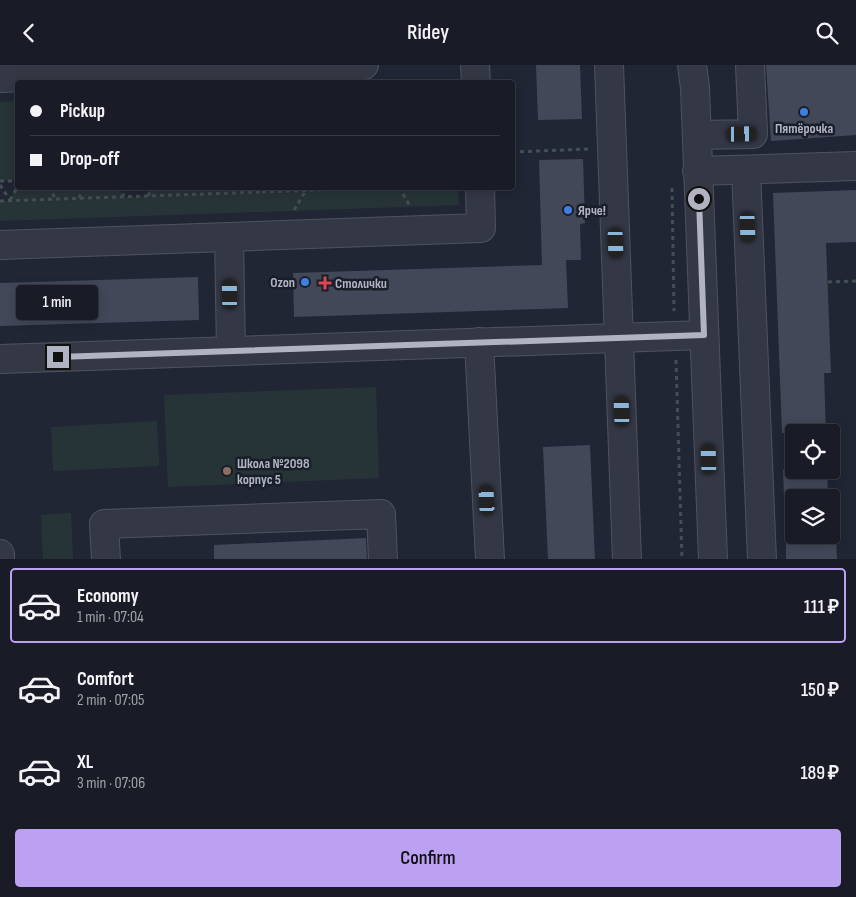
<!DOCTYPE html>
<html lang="en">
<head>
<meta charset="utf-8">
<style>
  :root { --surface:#191c27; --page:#262933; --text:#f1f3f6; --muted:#9fa1a7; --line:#373a44; --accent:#bca0f2 }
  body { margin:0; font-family:"Sofia Sans Condensed",sans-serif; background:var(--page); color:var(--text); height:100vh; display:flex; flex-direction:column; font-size:19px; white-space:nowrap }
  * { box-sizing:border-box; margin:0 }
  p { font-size:16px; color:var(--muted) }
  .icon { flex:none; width:28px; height:28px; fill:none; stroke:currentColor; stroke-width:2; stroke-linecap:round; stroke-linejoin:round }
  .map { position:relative; height:494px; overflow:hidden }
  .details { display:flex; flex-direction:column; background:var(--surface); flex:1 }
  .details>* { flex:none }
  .hud { position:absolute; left:15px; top:15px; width:500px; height:110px; border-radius:5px; box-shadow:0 2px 12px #0003,0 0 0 1px var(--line); display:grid; align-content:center; height:110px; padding:0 15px; background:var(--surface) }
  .buttons { position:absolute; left:785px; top:359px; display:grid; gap:10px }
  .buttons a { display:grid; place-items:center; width:55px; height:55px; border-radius:5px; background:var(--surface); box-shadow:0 2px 12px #0003,0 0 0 1px var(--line); font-size:25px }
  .end { position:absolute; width:22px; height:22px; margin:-11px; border:6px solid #afb3c2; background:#111; box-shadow:0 0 0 2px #111 }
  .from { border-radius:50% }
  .bubble { position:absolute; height:35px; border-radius:5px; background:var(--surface); box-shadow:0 2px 12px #0003,0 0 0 1px var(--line); font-size:16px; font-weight:600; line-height:35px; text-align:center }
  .car { position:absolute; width:15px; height:30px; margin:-15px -8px; border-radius:6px; box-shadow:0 0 4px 1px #0007; background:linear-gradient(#222 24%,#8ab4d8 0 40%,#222 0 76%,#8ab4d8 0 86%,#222 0) }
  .hud b { display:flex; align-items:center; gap:18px; height:48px; font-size:19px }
  .hud b+b { border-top:1px solid var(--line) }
  .hud i { width:12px; height:12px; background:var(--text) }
  ul { padding:9px 0 0; list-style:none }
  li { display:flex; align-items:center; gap:15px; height:75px; margin:0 10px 8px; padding:0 5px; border:2px solid transparent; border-radius:5px }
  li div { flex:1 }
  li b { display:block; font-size:19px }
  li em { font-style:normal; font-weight:600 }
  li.current { border-color:var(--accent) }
  li>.icon { width:45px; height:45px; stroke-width:1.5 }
  .action { display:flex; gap:10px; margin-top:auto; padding:10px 15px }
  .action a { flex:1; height:58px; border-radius:5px; background:var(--accent); color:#111; font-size:20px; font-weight:600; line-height:58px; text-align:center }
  header { display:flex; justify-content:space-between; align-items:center; height:65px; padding:0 15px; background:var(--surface); font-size:22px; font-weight:600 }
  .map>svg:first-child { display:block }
  .green { fill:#263438 }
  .building { fill:#434859 }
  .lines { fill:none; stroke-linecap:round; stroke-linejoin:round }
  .minor-casing { stroke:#4f5360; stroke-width:30 }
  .path { stroke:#434f55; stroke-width:3; stroke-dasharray:4 4; stroke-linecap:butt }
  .minor { stroke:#343845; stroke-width:28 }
  .route { stroke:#afb3c2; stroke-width:6 }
  .shop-dot { fill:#3f7fe0; stroke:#1a1e29; stroke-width:2 }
  .health-dot { fill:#e0444e; stroke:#1a1e29; stroke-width:2 }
  .education-dot { fill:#8d6e63; stroke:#1a1e29; stroke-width:2 }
  .labels { text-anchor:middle; stroke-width:5; stroke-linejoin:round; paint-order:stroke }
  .poi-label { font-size:14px; font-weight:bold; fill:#afb3c2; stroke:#1a1e29; text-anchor:start }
</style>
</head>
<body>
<header><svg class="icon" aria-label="back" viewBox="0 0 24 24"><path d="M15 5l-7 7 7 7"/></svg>Ridey<svg class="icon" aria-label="search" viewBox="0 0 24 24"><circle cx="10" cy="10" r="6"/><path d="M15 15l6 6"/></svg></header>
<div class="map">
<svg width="856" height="495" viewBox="0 0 856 495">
  <rect width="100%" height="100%" fill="#212634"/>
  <g class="green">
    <polygon points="17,36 17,116 0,116 0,37"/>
    <polygon points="17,121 118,123 125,132 147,131 152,122 458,122 459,140 0,156 0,136 10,136"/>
    <polygon points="376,322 379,413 168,422 164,330"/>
    <polygon points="157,356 159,401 53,406 51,362"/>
    <polygon points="71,448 73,494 43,494 41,450"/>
  </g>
  <g class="building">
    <polygon points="536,0 580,0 582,54 538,55"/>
    <polygon points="766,0 856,0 856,70 771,76"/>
    <polygon points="583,94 585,158 580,159 581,195 566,195 568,243 294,252 293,208 542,200 539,95"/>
    <polygon points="856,125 856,177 826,178 831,308 824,308 826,368 782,368 773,128"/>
    <polygon points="198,212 199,255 0,261 0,218"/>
    <polygon points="590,380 595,495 548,495 543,382"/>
    <polygon points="783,405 827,405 828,432 784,432"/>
    <polygon points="786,470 836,470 837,495 786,495"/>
    <polygon points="366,473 367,495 214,495 214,480"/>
  </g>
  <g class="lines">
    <defs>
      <g id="minor">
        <polyline points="475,0 476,18"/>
        <polyline points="609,0 627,495"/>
        <polyline points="692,0 695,23 713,495"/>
        <polyline points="0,13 364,0"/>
        <polyline points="697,70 753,69 750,0"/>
        <polyline points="746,105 762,495"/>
        <polyline points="697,106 856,101"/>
        <polyline points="229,172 231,286"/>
        <polyline points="0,180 481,163 480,122"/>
        <polyline points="479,277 490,495"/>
        <polyline points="0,294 704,270"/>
        <polyline points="0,489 0,495"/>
        <polyline points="106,495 104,459 381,449 383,495"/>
      </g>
    </defs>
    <use href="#minor" class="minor-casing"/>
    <g class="path">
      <polyline points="512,87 589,84"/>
      <polyline points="0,116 18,116"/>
      <polyline points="0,120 10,135"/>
      <polyline points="48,122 56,134"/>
      <polyline points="118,122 124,131"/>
      <polyline points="188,122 191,129"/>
      <polyline points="399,122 410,141"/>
      <polyline points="672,123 674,246"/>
      <polyline points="262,127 398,122"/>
      <polyline points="148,131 152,122"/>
      <polyline points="79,133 84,122"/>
      <polyline points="10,135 18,121"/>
      <polyline points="0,136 262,127 259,122"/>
      <polyline points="294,145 308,122"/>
      <polyline points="828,217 856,216"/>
      <polyline points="676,295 682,495"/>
    </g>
    <use href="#minor" class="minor"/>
  </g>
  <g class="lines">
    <polyline class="route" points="58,292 704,270 699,134"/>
  </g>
  <g class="shop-dot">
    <circle cx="804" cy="47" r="5"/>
    <circle cx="568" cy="145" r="5"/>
    <circle cx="305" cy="217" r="5"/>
  </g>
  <path class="health-dot" d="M322.5 210.5h5v5h5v5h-5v5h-5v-5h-5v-5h5z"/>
  <circle class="education-dot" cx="227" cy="406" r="5"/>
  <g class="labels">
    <g class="poi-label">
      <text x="804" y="68" text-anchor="middle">Пятёрочка</text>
      <text x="578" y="150">Ярче!</text>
      <text x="295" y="222" text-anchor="end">Ozon</text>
      <text x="335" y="223">Столички</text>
      <text x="237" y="403">Школа №2098<tspan x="237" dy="16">корпус 5</tspan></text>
    </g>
  </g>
</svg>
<div class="buttons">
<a><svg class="icon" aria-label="locate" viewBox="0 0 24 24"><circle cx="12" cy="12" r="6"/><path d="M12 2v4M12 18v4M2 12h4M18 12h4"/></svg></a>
<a><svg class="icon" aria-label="layers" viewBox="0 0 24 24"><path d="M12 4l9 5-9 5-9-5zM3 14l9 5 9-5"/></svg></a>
</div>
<i class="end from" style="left:699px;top:134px"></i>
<i class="end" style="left:58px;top:292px"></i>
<div class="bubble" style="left:16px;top:220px;width:82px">1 min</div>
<i class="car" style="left:742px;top:69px;rotate:89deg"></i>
<i class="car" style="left:748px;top:162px;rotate:178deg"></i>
<i class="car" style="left:616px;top:178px;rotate:178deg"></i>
<i class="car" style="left:230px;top:229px;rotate:359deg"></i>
<i class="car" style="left:622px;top:346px;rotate:358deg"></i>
<i class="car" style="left:709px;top:394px;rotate:358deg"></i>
<i class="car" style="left:487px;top:435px;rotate:357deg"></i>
<div class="hud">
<b><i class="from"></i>Pickup</b>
<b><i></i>Drop-off</b>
</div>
</div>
<section class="details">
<ul>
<li class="current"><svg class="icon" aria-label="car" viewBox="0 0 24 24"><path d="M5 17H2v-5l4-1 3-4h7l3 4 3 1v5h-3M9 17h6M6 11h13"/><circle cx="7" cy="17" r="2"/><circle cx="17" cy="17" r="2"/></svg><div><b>Economy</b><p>1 min · 07:04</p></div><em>111 ₽</em></li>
<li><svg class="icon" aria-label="car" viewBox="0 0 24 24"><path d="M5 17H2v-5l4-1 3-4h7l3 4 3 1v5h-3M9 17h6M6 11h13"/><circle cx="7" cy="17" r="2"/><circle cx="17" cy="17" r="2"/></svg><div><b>Comfort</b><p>2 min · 07:05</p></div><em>150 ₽</em></li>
<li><svg class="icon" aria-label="car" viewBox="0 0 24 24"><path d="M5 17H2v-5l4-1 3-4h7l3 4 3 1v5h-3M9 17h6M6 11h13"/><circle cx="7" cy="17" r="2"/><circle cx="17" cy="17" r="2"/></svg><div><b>XL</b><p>3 min · 07:06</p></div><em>189 ₽</em></li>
</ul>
<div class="action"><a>Confirm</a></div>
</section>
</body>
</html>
